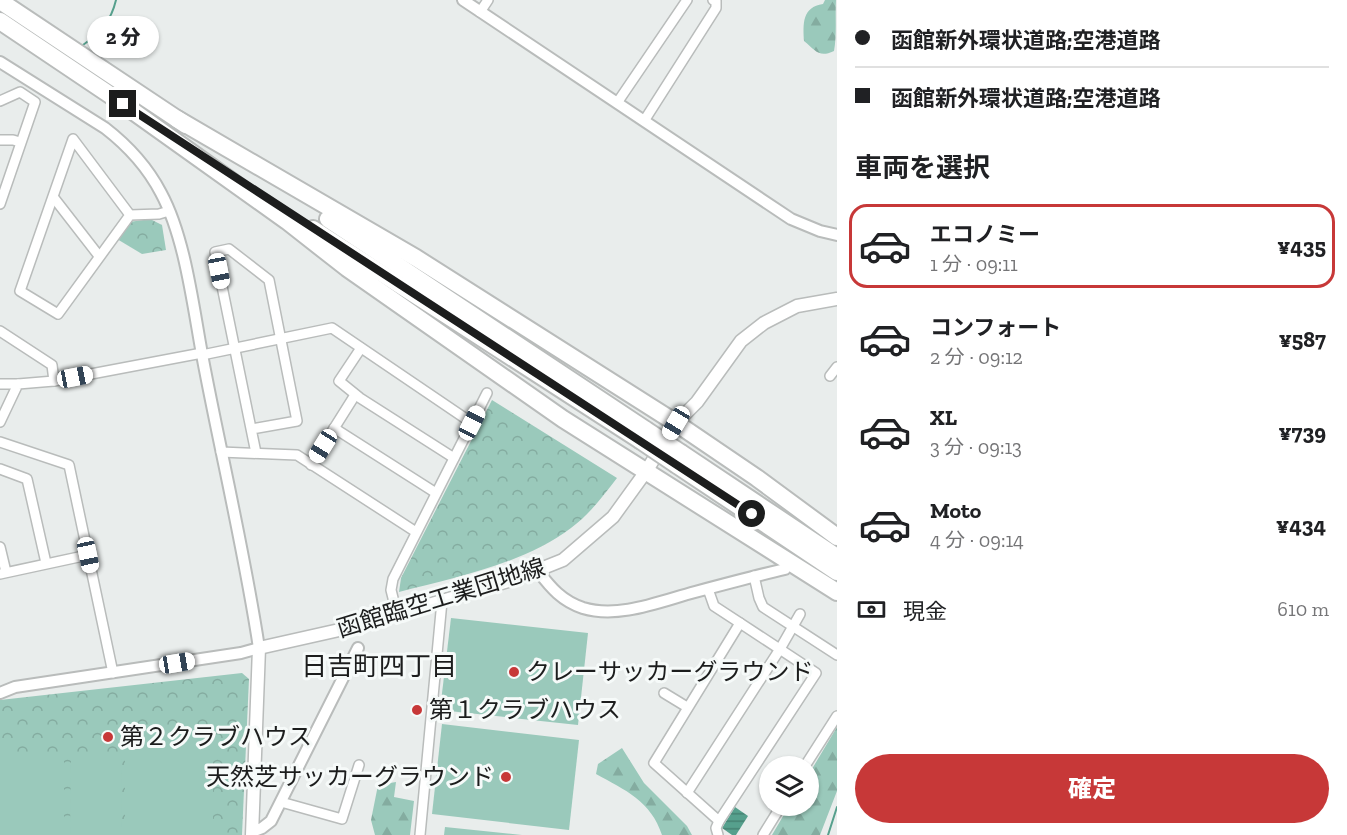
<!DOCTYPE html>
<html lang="ja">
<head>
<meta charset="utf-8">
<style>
  :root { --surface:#fff; --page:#f6f6f6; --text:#202124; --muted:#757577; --line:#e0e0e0; --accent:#c73838 }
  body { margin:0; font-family:"Zilla Slab","Noto Sans JP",serif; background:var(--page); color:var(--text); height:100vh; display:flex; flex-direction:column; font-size:22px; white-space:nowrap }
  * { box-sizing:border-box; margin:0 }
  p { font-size:20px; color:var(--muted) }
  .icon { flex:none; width:33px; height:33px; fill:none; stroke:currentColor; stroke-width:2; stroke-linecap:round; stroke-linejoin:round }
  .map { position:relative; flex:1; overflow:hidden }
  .side { display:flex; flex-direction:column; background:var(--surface); width:510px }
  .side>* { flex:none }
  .top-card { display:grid; align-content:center; height:132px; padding:0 18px; background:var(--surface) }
  .controls { position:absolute; left:759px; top:756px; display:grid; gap:12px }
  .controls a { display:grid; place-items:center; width:60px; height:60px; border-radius:50%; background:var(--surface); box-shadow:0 2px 4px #0004; font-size:30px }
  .end { position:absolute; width:27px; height:27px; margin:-14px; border:8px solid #1c1d1d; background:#fff; box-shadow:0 0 0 3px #fff }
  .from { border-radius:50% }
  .bubble { position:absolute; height:42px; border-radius:21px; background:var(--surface); box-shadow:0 2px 4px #0004; font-size:20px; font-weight:800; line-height:42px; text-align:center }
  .car { position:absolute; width:18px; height:36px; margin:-18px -9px; border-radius:8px; box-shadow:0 0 4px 2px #0007; background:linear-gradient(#fff 24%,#345 0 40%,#fff 0 76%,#345 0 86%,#fff 0) }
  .top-card b { display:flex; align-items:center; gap:21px; height:57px; font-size:22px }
  .top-card b+b { border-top:2px solid var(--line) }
  .top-card i { width:15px; height:15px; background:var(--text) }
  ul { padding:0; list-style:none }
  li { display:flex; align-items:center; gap:18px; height:84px; margin:0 12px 9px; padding:0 6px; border:3px solid transparent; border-radius:18px }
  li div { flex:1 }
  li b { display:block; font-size:22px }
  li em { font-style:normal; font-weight:800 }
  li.selected { border-color:var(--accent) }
  li>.icon { width:54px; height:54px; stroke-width:1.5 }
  h2 { padding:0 18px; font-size:27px; line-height:72px }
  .pay { display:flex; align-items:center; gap:15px; height:66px; padding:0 18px; font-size:22px }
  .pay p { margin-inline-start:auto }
  .button { display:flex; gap:12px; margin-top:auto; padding:12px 18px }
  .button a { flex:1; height:69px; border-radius:36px; background:var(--accent); color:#fff; font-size:24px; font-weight:800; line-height:69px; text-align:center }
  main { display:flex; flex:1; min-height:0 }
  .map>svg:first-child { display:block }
  .forest { fill:url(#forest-firs) }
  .park { fill:url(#park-crowns) }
  .pitch { fill:#9ac9bb }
  .water { fill:url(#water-rules) }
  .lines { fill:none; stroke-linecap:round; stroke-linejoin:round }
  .stream { stroke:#56a08d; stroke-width:2 }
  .minor-casing { stroke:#b9bcbb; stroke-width:12 }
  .tertiary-casing { stroke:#b9bcbb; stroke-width:14 }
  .secondary-casing { stroke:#b9bcbb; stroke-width:15 }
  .motorway-casing { stroke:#b9bcbb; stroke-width:20 }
  .minor { stroke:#fff; stroke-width:9 }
  .tertiary { stroke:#fff; stroke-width:10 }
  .secondary { stroke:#fff; stroke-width:12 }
  .motorway { stroke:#fff; stroke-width:16 }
  .motorway-bridge-casing { stroke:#b9bcbb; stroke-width:20; stroke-linecap:butt }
  .motorway-bridge { stroke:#fff; stroke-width:16 }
  .route { stroke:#1c1d1d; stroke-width:8 }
  .poi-dot { fill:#c73838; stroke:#f6faf9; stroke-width:2 }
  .labels { text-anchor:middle; stroke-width:6; stroke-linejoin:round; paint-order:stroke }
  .street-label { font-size:24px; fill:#1c1d1d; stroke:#f6faf9 }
  .poi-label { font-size:24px; fill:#1c1d1d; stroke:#f6faf9; text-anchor:start }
  .neighbourhood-label { font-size:26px; fill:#1c1d1d; stroke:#f6faf9 }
</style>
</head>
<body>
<main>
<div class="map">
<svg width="837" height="835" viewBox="0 0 837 835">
  <defs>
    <pattern id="forest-firs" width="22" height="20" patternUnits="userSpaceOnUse" patternTransform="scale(1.5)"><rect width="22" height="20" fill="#9ac9bb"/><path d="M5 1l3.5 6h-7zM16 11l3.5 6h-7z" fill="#84aca0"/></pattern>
    <pattern id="park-crowns" width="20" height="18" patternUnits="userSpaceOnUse" patternTransform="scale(1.5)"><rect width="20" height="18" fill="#9ac9bb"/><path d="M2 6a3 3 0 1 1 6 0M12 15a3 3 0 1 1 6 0" fill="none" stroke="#84aca0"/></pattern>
    <pattern id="water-rules" width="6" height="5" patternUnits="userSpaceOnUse" patternTransform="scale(1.5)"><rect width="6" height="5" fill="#56a08d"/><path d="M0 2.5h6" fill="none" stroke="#468273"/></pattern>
  </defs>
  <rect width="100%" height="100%" fill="#e9edec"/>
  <g class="forest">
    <path d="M825 0H836C835 16 837 35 834 51 819 58 816 51 804 41 803 24 802 7 823 4Z"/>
    <polygon points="837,727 837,791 820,835 772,835 789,806 808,806 809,774"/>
    <path d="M622 748 644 783 687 826 692 835H662C651 801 625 790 596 774L598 764Z"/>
    <polygon points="396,782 394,797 414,801 410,835 375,835 371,820 378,785"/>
  </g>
  <g class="park">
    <polygon points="150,219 162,225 166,250 142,254 117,239 129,222"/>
    <path d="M492 400 617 478C603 496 590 514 571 528 525 563 455 578 399 592L401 578Z"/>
    <polygon points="242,673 249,679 242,835 0,835 0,700"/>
  </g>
  <g class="pitch">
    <polygon points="451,618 588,633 578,725 440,710"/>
    <polygon points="442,724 579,740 569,830 432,814"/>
    <rect x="125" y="730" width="88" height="105"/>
    <rect x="0" y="756" width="64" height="79"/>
    <polygon points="71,757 122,757 121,835 70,835"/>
    <polygon points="445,827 522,835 444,835"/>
  </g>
  <polygon class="water" points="735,807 748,816 736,835 732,835 722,828"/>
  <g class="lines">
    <g class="stream">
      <path d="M83 45C101 32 111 21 116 0"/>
      <polyline points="828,835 837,807"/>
    </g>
    <defs>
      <g id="minor">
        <polyline points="480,12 488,0"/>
        <polyline points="0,101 20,92 35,102 0,204"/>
        <polyline points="617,103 687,0"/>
        <polyline points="644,121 716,8 716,1 713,0"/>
        <polyline points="0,140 13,140 20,142"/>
        <polyline points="54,198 99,256"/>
        <polyline points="130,215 73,139 20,291 58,314 130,215 159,214 169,211"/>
        <polyline points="0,331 52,365 54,381"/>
        <polyline points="361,348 339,381 360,398 454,458"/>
        <polyline points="202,355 332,328 472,423"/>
        <polyline points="830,376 837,367"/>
        <polyline points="0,384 18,384"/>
        <polyline points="0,422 18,384 54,381 202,353"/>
        <polyline points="334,428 436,493"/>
        <polyline points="252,429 297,421 269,280 229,249 215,252 256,453"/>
        <polyline points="0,442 69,465 113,673"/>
        <polyline points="221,452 297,455 416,532"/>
        <polyline points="311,465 355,395"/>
        <polyline points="0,469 27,479 46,563"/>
        <polyline points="0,547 6,572"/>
        <polyline points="0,574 88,555"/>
        <polyline points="754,576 759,598 763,607 837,655"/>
        <polyline points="708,589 714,606 740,623 654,763 719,821"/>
        <polyline points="397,614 391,590 393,579 487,393"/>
        <polyline points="664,693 687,707"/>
        <polyline points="805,766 837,716"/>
        <polyline points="687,793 780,649 800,614"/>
        <polyline points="281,802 342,819 359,765"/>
        <polyline points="420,835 442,601"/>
        <polyline points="718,835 716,828 719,821 816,673 740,623"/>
        <polyline points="763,835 781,806"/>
      </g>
      <g id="tertiary">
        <polyline points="463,0 791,219 820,231 837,235"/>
        <path d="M0 62 105 128C127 145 148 168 161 193 187 241 194 316 205 370 223 463 245 555 259 648L241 653 15 687 0 693"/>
        <path d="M538 571C551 588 562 601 583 608 619 619 661 601 695 592 725 584 755 576 785 569"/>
        <polyline points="252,832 262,828 271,821 358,648"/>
      </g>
      <polyline id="secondary" points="252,835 259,648 357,626 442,601 518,578 563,560 613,517 647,470 676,423 697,402 741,341 764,323 797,306 837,299"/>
      <g id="motorway">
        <polyline points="0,1 186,125"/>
        <polyline points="0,21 131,109"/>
        <polyline points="123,104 287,221 347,268 563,419 837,592"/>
        <polyline points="177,119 416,258 676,423 757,478 837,537"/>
        <polyline points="328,219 646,430"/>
        <polyline points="313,229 640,440"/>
        <polyline points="681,453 837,557"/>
        <polyline points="677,465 837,572"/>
      </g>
    </defs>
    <use href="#minor" class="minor-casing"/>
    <use href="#tertiary" class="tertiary-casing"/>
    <use href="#secondary" class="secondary-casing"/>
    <use href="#motorway" class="motorway-casing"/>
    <use href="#minor" class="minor"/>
    <use href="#tertiary" class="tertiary"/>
    <use href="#secondary" class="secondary"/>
    <use href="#motorway" class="motorway"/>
    <defs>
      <g id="motorway-bridge">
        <polyline points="646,430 681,453"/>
        <polyline points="640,440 677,465"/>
      </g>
    </defs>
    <use href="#motorway-bridge" class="motorway-bridge-casing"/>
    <use href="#motorway-bridge" class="motorway-bridge"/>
  </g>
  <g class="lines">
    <polyline class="route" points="123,104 752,514"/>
  </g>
  <g class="poi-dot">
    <circle cx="514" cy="672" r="6"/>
    <circle cx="417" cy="710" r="6"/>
    <circle cx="108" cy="737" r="6"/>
    <circle cx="506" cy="777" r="6"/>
  </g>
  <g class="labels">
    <g class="street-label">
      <text transform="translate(441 598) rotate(-17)" y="8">函館臨空工業団地線</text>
    </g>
    <g class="poi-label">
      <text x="526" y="680">クレーサッカーグラウンド</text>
      <text x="429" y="718">第１クラブハウス</text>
      <text x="120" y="745">第２クラブハウス</text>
      <text x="494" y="785" text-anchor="end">天然芝サッカーグラウンド</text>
    </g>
    <g class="neighbourhood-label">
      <text x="379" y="675">日吉町四丁目</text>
    </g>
  </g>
</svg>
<div class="controls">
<a><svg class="icon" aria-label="layers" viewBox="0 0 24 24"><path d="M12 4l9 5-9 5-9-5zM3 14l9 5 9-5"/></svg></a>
</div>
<i class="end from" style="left:752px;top:514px"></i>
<i class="end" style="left:123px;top:104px"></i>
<div class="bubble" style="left:87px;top:16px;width:72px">2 分</div>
<i class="car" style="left:219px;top:271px;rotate:169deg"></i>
<i class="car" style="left:75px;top:377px;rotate:79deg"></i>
<i class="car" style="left:472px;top:423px;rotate:27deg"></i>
<i class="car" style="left:676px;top:423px;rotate:211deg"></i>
<i class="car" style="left:323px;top:446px;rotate:212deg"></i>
<i class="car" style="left:88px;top:555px;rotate:168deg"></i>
<i class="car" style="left:177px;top:663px;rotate:81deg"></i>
</div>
<section class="side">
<div class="top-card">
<b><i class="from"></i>函館新外環状道路;空港道路</b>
<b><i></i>函館新外環状道路;空港道路</b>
</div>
<h2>車両を選択</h2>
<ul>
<li class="selected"><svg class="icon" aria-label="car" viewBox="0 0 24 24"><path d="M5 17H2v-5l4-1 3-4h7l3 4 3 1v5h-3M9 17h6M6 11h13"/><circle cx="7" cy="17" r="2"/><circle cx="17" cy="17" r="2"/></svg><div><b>エコノミー</b><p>1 分 · 09:11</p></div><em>¥435</em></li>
<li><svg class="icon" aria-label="car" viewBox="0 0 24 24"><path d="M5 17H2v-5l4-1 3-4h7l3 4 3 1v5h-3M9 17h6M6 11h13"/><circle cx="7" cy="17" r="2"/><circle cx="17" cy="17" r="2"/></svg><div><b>コンフォート</b><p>2 分 · 09:12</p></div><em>¥587</em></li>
<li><svg class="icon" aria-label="car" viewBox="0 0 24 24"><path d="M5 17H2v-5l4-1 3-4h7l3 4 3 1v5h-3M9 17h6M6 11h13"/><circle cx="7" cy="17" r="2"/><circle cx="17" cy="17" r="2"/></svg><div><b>XL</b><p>3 分 · 09:13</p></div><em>¥739</em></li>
<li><svg class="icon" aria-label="car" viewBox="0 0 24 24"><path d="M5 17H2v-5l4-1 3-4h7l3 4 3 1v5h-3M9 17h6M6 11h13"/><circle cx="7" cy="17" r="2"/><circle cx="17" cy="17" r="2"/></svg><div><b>Moto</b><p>4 分 · 09:14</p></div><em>¥434</em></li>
</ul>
<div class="pay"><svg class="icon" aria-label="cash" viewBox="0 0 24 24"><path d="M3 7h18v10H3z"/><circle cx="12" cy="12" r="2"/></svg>現金<p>610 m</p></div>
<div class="button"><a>確定</a></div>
</section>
</main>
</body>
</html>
